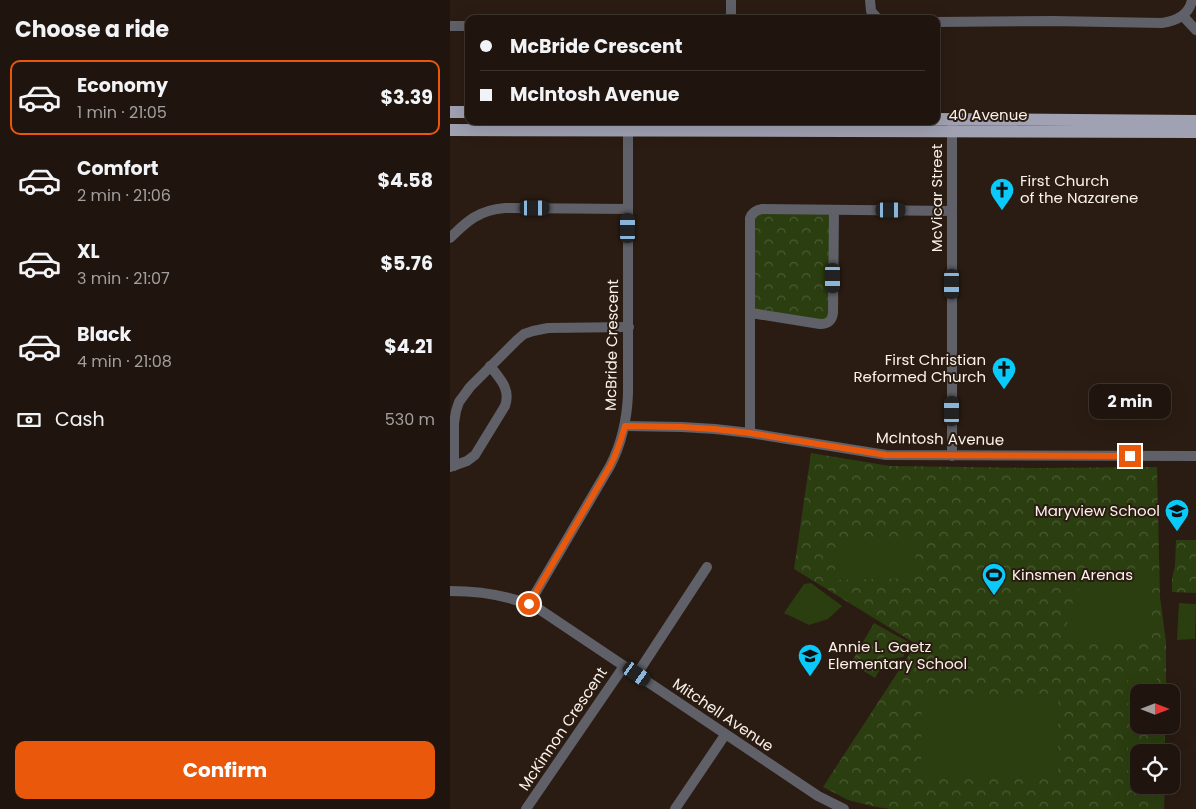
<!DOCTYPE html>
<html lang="en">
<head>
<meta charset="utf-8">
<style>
  :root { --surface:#20150e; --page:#2d221c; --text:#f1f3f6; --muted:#a29f9e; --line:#3d342e; --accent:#ea580c }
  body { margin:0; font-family:Poppins,sans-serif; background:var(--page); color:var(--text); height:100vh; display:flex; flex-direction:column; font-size:19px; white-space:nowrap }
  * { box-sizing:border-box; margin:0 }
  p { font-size:16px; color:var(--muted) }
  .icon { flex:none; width:28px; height:28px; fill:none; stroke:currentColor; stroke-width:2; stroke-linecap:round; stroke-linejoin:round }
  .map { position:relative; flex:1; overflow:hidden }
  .sheet { display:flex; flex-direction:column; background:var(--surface); width:450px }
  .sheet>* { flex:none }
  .top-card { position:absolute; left:15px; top:15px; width:475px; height:110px; border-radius:10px; box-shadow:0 5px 20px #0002,0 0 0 1px var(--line); display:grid; align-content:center; height:110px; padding:0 15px; background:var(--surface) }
  .needle { width:32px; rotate:90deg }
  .tools { position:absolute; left:680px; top:684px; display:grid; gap:10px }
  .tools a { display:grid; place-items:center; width:50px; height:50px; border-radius:10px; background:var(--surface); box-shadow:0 5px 20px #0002,0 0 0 1px var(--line); font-size:25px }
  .end { position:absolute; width:22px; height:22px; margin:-11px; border:6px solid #ea580c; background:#fff; box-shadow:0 0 0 2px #fff }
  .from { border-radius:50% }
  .bubble { position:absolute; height:35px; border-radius:10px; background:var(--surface); box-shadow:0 5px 20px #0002,0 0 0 1px var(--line); font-size:16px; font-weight:700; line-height:35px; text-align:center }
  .car { position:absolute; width:15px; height:30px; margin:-15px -8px; border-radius:6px; box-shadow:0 0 4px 1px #0007; background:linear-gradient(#222 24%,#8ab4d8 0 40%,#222 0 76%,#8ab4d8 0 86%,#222 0) }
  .top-card b { display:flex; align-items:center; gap:18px; height:48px; font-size:19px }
  .top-card b+b { border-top:1px solid var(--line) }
  .top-card i { width:12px; height:12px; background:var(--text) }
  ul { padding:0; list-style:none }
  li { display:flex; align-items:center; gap:15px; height:75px; margin:0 10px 8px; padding:0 5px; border:2px solid transparent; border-radius:10px }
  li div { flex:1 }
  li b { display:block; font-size:19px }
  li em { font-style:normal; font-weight:700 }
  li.active { border-color:var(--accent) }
  li>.icon { width:45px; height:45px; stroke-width:1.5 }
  h2 { padding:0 15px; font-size:22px; line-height:60px }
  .pay { display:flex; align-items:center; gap:12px; height:55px; padding:0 15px; font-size:19px }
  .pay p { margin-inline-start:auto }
  .button { display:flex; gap:10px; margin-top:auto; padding:10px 15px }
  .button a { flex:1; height:58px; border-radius:10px; background:var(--accent); color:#fff; font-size:20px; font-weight:700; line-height:58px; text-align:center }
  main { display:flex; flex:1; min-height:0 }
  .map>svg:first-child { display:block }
  .park { fill:url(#park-crowns) }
  .garden { fill:#2b3e10 }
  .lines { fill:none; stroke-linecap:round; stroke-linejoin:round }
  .minor { stroke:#5f6068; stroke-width:10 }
  .major { stroke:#a0a1b2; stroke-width:12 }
  .route { stroke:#ea580c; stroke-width:6 }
  .labels { text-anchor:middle; stroke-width:4; stroke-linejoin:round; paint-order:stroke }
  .street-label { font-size:15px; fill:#faf1e9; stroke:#2a1c12 }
  .poi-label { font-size:15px; fill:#faf1e9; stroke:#2a1c12; text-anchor:start }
</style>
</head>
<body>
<main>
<section class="sheet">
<h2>Choose a ride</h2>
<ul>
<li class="active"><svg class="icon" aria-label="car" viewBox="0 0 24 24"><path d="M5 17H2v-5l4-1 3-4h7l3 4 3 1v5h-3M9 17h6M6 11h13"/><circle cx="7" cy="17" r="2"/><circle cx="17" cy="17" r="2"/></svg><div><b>Economy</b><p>1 min · 21:05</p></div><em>$3.39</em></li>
<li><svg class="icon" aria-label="car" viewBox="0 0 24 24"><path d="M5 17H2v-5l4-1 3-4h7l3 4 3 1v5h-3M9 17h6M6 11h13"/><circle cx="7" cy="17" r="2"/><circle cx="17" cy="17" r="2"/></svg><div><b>Comfort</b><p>2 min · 21:06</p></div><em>$4.58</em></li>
<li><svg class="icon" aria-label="car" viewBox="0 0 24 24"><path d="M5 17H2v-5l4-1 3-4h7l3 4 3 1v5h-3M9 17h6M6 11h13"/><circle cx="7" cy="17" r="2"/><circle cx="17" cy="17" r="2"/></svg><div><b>XL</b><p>3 min · 21:07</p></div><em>$5.76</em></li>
<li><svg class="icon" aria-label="car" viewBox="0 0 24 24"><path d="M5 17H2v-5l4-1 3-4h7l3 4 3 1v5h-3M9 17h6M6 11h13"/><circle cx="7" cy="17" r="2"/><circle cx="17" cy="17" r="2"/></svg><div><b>Black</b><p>4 min · 21:08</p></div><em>$4.21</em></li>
</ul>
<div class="pay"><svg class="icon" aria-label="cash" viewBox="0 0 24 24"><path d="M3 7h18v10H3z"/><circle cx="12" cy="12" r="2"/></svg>Cash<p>530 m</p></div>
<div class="button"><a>Confirm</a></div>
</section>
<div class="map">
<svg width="746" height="809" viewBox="0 0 746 809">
  <defs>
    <pattern id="park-crowns" width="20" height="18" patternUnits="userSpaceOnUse" patternTransform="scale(1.25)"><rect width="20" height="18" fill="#2b3e10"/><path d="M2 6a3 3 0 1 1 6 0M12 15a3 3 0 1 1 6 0" fill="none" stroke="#4b5a33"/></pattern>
  </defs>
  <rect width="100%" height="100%" fill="#2a1c12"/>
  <g class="park">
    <polygon points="384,210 379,322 301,313 304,211"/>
    <polygon points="361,453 440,466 591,468 707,467 710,597 716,642 716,692 689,692 689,725 715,725 715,752 689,752 689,785 715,785 714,809 441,809 426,807 398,800 373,787 466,644 344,569"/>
    <polygon points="726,540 746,540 746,593 722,592 722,578 725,566"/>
    <polygon points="424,623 460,643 453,657 435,660 425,678 401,663"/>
  </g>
  <g class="garden">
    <polygon points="386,540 465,540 466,578 385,580"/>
    <polygon points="701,568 702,630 695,641 669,644 612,643 625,594 643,571"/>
    <polygon points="361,583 392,606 378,619 359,625 334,613 354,584"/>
    <polygon points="729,603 746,604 745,639 727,640"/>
    <polygon points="678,671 707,672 707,692 689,692 689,704 677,703"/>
    <polygon points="472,694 608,694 608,777 471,777"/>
    <polygon points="678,739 707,740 708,752 689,752 689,771 678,771"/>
  </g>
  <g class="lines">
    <g class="minor">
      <polyline points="281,0 281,19"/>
      <polyline points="420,0 421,11 428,19"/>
      <polyline points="733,16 746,30"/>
      <path d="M486 22 603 21 712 23C726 21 739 15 742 0"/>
      <polyline points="0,26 19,26"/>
      <polyline points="502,124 502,456"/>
      <path d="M0 238C17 221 29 210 55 208L178 209"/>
      <path d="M301 313 370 324C378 324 382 321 383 313L384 210"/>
      <polyline points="175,426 232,427 265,429 300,433 436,455 746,456"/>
      <path d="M300 433V218C302 213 306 210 312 209L502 211"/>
      <polyline points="4,466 4,423 6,411 9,402 20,387 67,340 74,334 83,331 98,328 179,327"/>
      <path d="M0 467 17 461 25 455 55 406C61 389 50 379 40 366"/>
      <path d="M0 591C31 591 60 595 89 609L368 796 394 809"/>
      <path d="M79 604 160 466C172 443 177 419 178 394V121"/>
      <polyline points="187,674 257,567"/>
      <polyline points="76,809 174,666"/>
      <polyline points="225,809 275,735"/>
    </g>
    <g class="major">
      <polyline points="0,112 19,112"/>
      <polyline points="486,119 746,121"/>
      <polyline points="0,130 746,132"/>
    </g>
  </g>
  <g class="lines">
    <path class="route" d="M79 604 160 466C167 453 171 440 175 426L232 427 264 429 300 433 436 455 680 456"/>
  </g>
  <defs>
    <symbol id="church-pin" viewBox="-11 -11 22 30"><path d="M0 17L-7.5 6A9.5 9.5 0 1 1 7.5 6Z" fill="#09cafa" stroke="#2a1c12"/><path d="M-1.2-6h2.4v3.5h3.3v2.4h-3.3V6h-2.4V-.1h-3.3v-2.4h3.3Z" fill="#111"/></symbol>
    <symbol id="school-pin" viewBox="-11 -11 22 30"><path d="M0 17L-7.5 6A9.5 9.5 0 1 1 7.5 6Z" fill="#09cafa" stroke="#2a1c12"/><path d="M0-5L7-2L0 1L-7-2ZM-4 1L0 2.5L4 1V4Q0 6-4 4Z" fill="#111"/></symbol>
    <symbol id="stadium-pin" viewBox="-11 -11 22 30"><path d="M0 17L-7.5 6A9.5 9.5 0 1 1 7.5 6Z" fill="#09cafa" stroke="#2a1c12"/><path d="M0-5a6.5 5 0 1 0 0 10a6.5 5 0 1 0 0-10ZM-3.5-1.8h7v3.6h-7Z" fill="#111"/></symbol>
  </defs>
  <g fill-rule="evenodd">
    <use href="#church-pin" x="538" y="176" width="28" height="38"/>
    <use href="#church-pin" x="540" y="355" width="28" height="38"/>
    <use href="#school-pin" x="713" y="497" width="28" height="38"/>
    <use href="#stadium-pin" x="530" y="561" width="28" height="38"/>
    <use href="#school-pin" x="346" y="642" width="28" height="38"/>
  </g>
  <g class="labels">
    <g class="street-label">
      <text x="538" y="120">40 Avenue</text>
      <text transform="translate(487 198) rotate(-90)" y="5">McVicar Street</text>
      <text transform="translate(162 345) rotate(-89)" y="5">McBride Crescent</text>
      <text transform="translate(490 439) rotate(1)" y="5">McIntosh Avenue</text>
      <text transform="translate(273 715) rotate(34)" y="5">Mitchell Avenue</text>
      <text transform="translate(113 729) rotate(-56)" y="5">McKinnon Crescent</text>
    </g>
    <g class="poi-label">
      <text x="570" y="186">First Church<tspan x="570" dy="17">of the Nazarene</tspan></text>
      <text x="536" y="365" text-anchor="end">First Christian<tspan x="536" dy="17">Reformed Church</tspan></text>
      <text x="710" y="516" text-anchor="end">Maryview School</text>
      <text x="562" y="580">Kinsmen Arenas</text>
      <text x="378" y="652">Annie L. Gaetz<tspan x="378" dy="17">Elementary School</tspan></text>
    </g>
  </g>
</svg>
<div class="tools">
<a><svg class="needle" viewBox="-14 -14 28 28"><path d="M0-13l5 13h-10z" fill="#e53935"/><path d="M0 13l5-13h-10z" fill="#a29f9e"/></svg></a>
<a><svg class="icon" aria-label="locate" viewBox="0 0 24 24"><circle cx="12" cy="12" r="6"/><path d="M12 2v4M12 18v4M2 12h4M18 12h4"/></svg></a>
</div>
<i class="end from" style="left:79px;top:604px"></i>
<i class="end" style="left:680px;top:456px"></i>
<div class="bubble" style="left:639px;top:384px;width:82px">2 min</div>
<i class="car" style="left:85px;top:208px;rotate:90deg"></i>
<i class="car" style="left:441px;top:210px;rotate:90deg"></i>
<i class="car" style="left:178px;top:228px;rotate:0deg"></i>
<i class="car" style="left:383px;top:278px;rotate:180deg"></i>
<i class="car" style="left:502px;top:284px;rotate:180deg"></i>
<i class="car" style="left:502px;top:411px;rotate:0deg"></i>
<i class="car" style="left:187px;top:674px;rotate:125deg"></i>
<div class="top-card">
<b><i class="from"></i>McBride Crescent</b>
<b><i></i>McIntosh Avenue</b>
</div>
</div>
</main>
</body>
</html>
